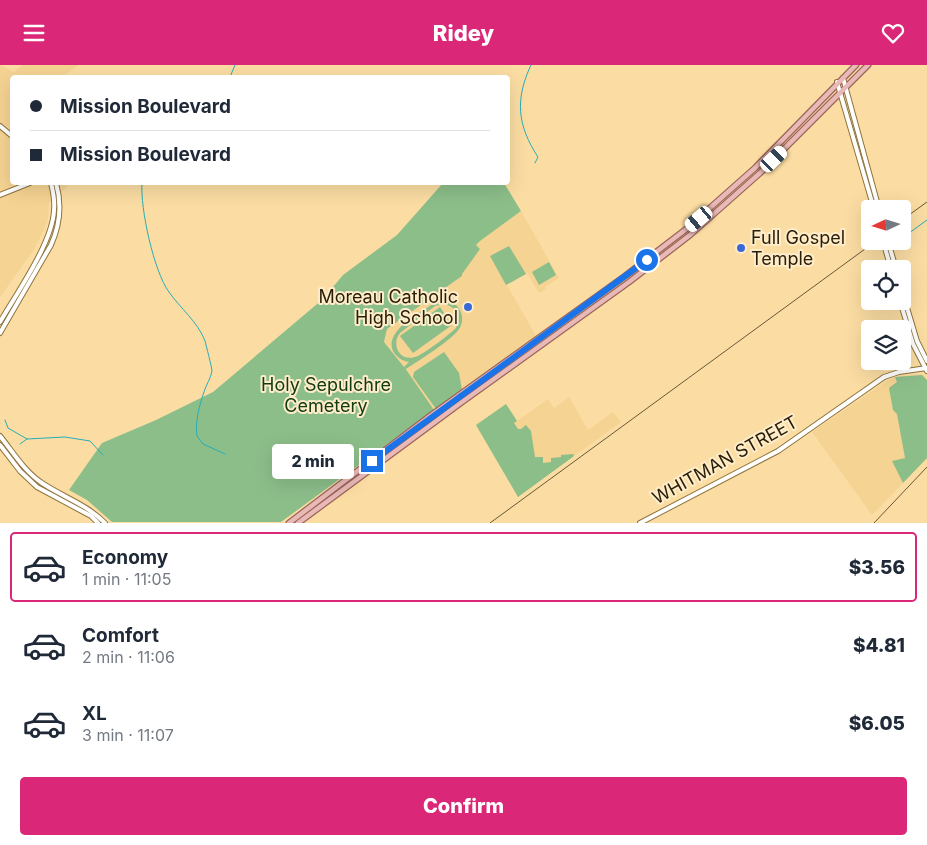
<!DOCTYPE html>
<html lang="en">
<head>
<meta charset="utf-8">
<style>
  :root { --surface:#fff; --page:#f2f2f3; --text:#1f2937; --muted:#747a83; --line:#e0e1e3; --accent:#db2777 }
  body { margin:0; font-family:Inter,sans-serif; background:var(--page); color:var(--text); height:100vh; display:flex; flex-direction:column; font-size:19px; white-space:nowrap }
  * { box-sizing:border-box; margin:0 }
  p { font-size:16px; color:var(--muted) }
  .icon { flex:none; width:28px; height:28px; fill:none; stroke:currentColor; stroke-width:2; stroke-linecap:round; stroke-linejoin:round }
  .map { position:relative; height:458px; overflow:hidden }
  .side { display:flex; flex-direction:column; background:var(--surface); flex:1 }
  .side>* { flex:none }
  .banner { position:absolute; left:10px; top:10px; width:500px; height:110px; border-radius:5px; box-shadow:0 5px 20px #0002; display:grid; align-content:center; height:110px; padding:0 20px; background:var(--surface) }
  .needle { width:32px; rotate:266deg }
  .buttons { position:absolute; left:861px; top:135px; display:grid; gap:10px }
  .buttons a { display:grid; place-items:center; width:50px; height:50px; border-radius:5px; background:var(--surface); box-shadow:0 5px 20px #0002; font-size:25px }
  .end { position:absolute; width:22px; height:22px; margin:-11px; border:6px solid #1a73e8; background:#fff; box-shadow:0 0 0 2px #fff }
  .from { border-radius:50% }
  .bubble { position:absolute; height:35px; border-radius:5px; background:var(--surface); box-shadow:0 5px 20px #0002; font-size:16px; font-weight:800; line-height:35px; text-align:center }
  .car { position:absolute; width:15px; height:30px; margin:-15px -8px; border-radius:6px; box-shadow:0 0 4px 1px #0007; background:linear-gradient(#fff 24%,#345 0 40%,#fff 0 76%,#345 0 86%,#fff 0) }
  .banner b { display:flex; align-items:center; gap:18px; height:48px; font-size:19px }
  .banner b+b { border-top:1px solid var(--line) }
  .banner i { width:12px; height:12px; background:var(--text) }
  ul { padding:9px 0 0; list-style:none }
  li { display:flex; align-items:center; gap:15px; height:70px; margin:0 10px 8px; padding:0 10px; border:2px solid transparent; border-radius:5px }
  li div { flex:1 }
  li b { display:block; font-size:19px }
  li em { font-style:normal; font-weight:800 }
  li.on { border-color:var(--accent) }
  li>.icon { width:45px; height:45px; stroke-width:1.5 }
  .primary-button { display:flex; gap:10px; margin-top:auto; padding:10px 20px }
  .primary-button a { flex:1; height:58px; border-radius:5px; background:var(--accent); color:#fff; font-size:20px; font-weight:800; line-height:58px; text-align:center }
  header { display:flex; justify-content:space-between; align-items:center; height:65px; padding:0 20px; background:var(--accent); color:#fff; font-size:22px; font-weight:800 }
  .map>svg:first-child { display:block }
  .built { fill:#f5d392 }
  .green { fill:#8cbe8a; fill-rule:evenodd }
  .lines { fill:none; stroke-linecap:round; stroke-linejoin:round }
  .stream { stroke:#26adb8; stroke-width:1 }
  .secondary-casing { stroke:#8e733b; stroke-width:6 }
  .primary-casing { stroke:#9b6459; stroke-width:7 }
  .secondary { stroke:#fff; stroke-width:4 }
  .primary { stroke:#e8b9b6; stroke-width:4.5 }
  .rail { stroke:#685836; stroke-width:1 }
  .route { stroke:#1a73e8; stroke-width:6 }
  .poi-dot { fill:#386ada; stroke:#feecca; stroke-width:2 }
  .labels { text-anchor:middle; stroke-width:4; stroke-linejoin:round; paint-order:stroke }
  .poi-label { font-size:18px; fill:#281d06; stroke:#feecca; text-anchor:start }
  .park-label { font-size:18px; fill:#103a11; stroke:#feecca }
  .street-label { font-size:18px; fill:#281d06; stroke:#feecca }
</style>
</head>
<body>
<header><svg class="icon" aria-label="menu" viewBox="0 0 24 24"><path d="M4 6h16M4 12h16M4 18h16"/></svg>Ridey<svg class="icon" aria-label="heart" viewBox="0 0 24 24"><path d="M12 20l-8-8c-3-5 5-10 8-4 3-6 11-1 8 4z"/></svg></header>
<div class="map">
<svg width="927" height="458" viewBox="0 0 927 458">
  <rect width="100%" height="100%" fill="#fbdda3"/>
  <g class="built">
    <polygon points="0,0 14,7 22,0 78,0 63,12 12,12 12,118 69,118 67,122 49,137 48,156 35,183 0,232"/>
    <polygon points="521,146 559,213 545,222 546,224 539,228 527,208 507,220 536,271 434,345 403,301 384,277 387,264 462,211 461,209 480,184 476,180 480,176"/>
    <polygon points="920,309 924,310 927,315 927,393 872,450 812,367 887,316 895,312"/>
    <polygon points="569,332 588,365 613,347 621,357 518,432 476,360 506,339 517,356 548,334 554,343"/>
  </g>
  <g class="green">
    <path d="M443 118H504L521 146 480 176 476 180 480 184 462 209V211L387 264 384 277 404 302 409 297C403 296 397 293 393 286 384 266 420 248 434 238 441 235 449 234 456 240 463 246 464 257 459 264 452 275 418 296 406 304L405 303 434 345 281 457H112L87 435 69 425 102 378 156 355 213 327 323 234 343 210 397 170ZM445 239C457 243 461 252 456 263 450 269 423 290 415 292 399 297 391 279 400 268L435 241Z"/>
    <polygon points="509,181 526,209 506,220 490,191"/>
    <polygon points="549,197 556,210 539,220 532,207"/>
    <polygon points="440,242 452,260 413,288 400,271"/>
    <polygon points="444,287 459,308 462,325 436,344 413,312 414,307"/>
    <polygon points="922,310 927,315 927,393 903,418 892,396 905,393 897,349 893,345 889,323 897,317 895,312"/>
    <polygon points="506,339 517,356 514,358 518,364 521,364 526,360 531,366 535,392 543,392 543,398 551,397 551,393 561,392 561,390 573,389 574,391 518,432 476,360"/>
  </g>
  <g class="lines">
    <g class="stream">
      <path d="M531 0C515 34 517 60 538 92L535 98"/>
      <polyline points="230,12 235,0"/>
      <path d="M142 118C140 143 154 207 169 227 180 243 198 257 205 276 206 280 212 303 212 306 211 313 206 320 204 327 199 342 195 356 197 371L203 379 225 389"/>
      <polyline points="905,171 927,155"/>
      <polyline points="5,355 8,363 27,374"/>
      <polyline points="20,379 27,374 65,372 90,376 103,390"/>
    </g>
    <defs>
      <g id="secondary">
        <polyline points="843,13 879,144"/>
        <polyline points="837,17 874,144"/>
        <polyline points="0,61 12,71"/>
        <polyline points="0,130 30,118"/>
        <polyline points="883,176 891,204"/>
        <polyline points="888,176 896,204"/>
        <polyline points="902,226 917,276 927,296"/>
        <polyline points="900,236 913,279 927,306"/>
        <path d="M0 257C17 228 53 177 54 145 55 136 53 126 51 118"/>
        <path d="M0 268 51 180C60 160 62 139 56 118"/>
        <path d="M0 371C13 387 24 406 42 418 63 432 86 439 105 458"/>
        <polyline points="0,380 20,406 37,422 91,451 98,458"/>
        <polyline points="640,458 778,386 884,312 899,307 927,303"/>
      </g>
      <g id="primary">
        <polyline points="289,458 430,351 625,211 685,165 755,103 856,0"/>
        <polyline points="298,458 462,337 629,217 690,170 760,108 868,0"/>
      </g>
    </defs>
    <use href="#secondary" class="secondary-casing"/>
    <use href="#primary" class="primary-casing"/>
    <use href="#secondary" class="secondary"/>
    <use href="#primary" class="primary"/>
    <g class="rail">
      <polyline points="902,155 927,137"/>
      <polyline points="490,458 876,176"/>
      <polyline points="874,458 927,402"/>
    </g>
  </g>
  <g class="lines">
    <polyline class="route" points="372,396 647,195"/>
  </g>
  <g class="poi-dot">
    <circle cx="741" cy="183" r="5"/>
    <circle cx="468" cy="242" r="5"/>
  </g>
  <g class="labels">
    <g class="poi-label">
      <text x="751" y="179">Full Gospel<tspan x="751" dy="21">Temple</tspan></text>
      <text x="458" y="238" text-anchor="end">Moreau Catholic<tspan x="458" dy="21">High School</tspan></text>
    </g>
    <g class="park-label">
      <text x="326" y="326">Holy Sepulchre<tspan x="326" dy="21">Cemetery</tspan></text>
    </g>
    <g class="street-label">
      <text transform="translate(725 395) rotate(-29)" y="6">WHITMAN STREET</text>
    </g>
  </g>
</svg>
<div class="buttons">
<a><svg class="needle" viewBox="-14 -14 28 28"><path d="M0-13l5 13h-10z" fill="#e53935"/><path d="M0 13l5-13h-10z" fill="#747a83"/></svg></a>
<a><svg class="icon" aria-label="locate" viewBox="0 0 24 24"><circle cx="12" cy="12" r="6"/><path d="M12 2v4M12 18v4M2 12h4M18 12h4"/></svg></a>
<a><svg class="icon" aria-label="layers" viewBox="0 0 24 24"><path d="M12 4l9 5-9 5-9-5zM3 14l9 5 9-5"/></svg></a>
</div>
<i class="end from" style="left:647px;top:195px"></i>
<i class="end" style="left:372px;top:396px"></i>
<div class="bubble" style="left:272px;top:379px;width:82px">2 min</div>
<i class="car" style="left:774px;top:94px;rotate:46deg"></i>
<i class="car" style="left:699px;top:154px;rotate:230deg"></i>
<div class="banner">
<b><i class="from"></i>Mission Boulevard</b>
<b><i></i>Mission Boulevard</b>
</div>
</div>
<section class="side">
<ul>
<li class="on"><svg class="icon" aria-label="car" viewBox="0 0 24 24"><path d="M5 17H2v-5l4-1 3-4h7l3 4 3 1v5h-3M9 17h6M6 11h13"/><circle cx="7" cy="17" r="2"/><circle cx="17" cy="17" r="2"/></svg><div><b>Economy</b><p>1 min · 11:05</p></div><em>$3.56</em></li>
<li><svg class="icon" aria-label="car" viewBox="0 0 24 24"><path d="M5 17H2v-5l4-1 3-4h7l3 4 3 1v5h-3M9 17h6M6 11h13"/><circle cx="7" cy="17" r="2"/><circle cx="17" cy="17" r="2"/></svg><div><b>Comfort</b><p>2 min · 11:06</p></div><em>$4.81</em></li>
<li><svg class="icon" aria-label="car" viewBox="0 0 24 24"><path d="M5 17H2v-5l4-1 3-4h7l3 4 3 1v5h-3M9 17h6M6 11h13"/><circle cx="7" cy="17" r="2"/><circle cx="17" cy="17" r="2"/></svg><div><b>XL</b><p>3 min · 11:07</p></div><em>$6.05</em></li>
</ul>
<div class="primary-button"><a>Confirm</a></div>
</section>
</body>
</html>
